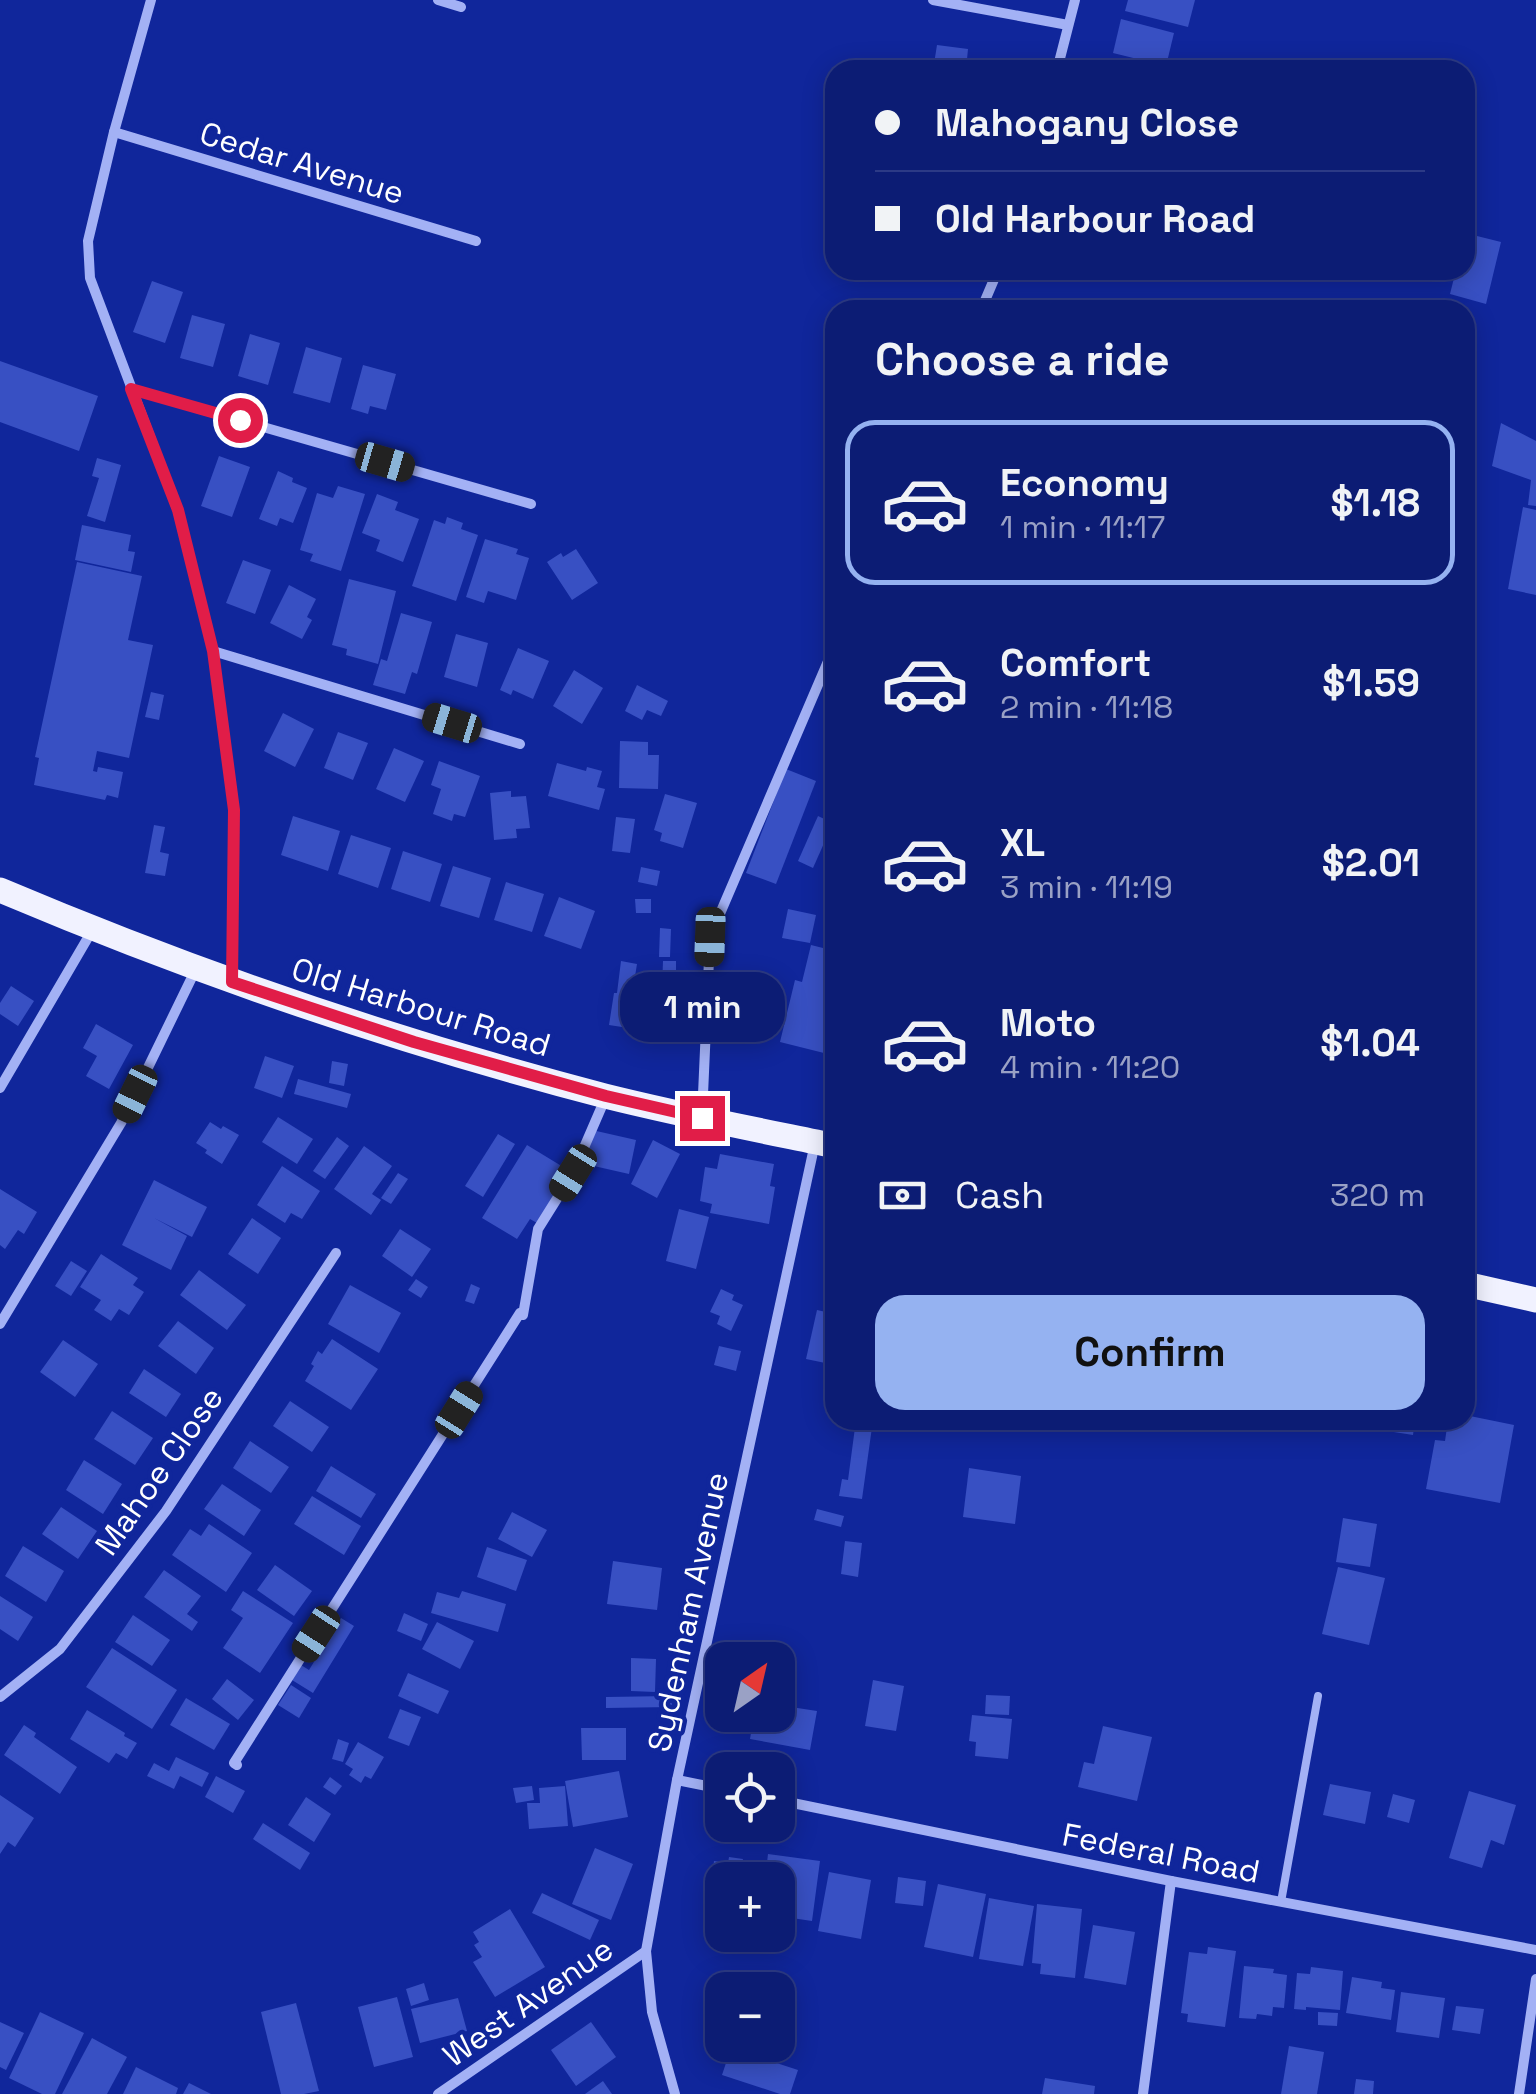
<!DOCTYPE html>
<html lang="en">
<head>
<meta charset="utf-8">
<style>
  :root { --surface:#0c1c74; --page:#152579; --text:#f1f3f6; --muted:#9aa1c5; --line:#2c3a86; --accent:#95b2f1 }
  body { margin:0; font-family:"Space Grotesk",sans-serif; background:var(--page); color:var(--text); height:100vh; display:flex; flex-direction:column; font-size:38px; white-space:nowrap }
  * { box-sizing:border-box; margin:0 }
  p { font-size:32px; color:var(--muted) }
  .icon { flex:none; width:55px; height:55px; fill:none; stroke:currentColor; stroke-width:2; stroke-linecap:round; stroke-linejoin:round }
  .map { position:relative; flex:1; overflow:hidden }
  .details { position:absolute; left:825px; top:300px; width:650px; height:1130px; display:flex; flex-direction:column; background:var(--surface); border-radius:30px; box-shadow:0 5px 25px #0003,0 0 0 2px var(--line) }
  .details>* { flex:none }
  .hud { position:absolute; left:825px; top:60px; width:650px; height:220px; border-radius:30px; box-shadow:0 5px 25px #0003,0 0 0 2px var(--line); display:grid; align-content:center; height:220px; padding:0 50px; background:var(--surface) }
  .needle { width:65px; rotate:34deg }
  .tools { position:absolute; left:705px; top:1642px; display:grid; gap:20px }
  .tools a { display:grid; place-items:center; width:90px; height:90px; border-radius:20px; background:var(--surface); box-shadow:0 5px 25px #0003,0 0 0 2px var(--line); font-size:50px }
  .end { position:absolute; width:45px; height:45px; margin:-22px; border:12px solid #e11d48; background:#fff; box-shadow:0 0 0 5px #fff }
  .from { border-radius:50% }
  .bubble { position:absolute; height:70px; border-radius:30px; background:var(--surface); box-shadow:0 5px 25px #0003,0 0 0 2px var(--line); font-size:32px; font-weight:700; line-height:70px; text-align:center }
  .car { position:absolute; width:30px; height:60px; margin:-30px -15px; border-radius:12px; box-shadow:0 0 8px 2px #0007; background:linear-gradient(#222 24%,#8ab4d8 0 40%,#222 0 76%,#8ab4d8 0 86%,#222 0) }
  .hud b { display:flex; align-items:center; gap:35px; height:95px; font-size:38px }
  .hud b+b { border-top:2px solid var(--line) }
  .hud i { width:25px; height:25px; background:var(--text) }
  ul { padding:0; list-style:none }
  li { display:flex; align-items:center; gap:30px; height:165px; margin:0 20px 15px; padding:0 30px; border:5px solid transparent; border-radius:30px }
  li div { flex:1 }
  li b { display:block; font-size:38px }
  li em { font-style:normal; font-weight:700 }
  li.selected { border-color:var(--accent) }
  li>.icon { width:90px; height:90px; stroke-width:1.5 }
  h2 { padding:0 50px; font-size:45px; line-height:120px }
  .pay { display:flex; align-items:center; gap:25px; height:110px; padding:0 50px; font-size:38px }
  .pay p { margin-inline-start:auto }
  .primary-button { display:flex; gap:20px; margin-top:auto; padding:20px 50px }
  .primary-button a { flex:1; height:115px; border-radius:30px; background:var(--accent); color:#111; font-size:40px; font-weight:700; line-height:115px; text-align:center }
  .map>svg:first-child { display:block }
  .building { fill:#3850c3 }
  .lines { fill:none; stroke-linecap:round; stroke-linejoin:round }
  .lane { stroke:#a3b1f5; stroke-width:8 }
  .street { stroke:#a3b1f5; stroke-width:10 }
  .primary { stroke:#f1f2ff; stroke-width:25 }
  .route { stroke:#e11d48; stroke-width:12 }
  .labels { text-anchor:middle; stroke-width:9; stroke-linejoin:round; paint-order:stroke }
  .street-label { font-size:32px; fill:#fff; stroke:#10269b }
</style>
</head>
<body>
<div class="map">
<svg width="1536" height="2094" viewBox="0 0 1536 2094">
  <rect width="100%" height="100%" fill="#10269b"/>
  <g class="building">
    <polygon points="1128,0 1195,0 1188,27 1125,11"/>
    <polygon points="1121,19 1174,33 1166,66 1113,53"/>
    <polygon points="937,45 968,49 966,70 933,70"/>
    <polygon points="1465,233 1501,242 1486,304 1450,294 1456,270 1465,270"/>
    <polygon points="152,281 183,292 165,343 133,332"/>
    <polygon points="192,315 225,324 213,367 180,358"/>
    <polygon points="250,334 280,343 268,385 238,376"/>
    <polygon points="306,347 342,358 330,403 293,393"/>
    <polygon points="0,361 98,396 79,451 0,422"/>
    <polygon points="363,365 396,374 386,410 370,406 368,414 351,409"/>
    <polygon points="1501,423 1536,441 1536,506 1528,505 1531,480 1492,466"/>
    <polygon points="219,456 250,467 232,517 201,506"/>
    <polygon points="97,458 121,465 105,522 87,516 99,478 92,476"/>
    <polygon points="278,471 293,478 292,482 307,488 293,523 280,518 277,526 259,519"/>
    <polygon points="338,486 365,494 341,571 310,561 313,554 300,550 317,493 333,498"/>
    <polygon points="377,494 398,502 395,510 419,519 403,562 376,551 380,540 362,533"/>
    <polygon points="1523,507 1536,510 1536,595 1508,589"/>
    <polygon points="447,517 463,523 461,529 478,535 456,601 412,586 434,520 445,524"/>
    <polygon points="82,525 131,535 128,551 135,552 131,572 75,560"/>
    <polygon points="485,539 518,549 516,554 529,558 516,600 488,591 484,603 466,597"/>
    <polygon points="576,549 598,583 572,600 547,562 561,553 563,557"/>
    <polygon points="243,560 271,570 255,614 226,603"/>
    <polygon points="77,562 142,576 128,640 153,645 129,758 97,751 93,771 97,772 98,767 123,772 118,798 107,795 105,800 34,785 39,758 35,757"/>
    <polygon points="349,579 396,591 378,664 346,655 347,649 332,645"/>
    <polygon points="289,585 316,599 307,617 312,620 302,639 270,623"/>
    <polygon points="401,613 432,622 417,674 412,672 405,694 373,685 381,659 387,661"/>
    <polygon points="456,634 488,643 477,687 444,677"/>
    <polygon points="518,648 549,661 533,699 513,690 511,695 500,690"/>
    <polygon points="574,670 603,688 582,724 553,706"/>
    <polygon points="637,685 668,701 661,716 647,710 642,720 625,711"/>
    <polygon points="151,692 164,695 159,720 145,717"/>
    <polygon points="283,713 314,729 295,767 264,751"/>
    <polygon points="338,732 368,743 353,780 324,768"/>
    <polygon points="620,741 648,742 648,755 659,755 658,789 619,788"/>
    <polygon points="394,748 424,761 405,802 376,789"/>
    <polygon points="439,761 480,776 465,817 454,814 452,821 433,814 441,789 431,785"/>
    <polygon points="557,763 586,771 587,767 602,771 597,787 605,789 599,810 548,796"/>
    <polygon points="786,769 816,781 776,884 746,873"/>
    <polygon points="511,791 511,797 526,796 530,828 516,829 517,838 494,840 490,793"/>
    <polygon points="665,794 697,803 683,848 660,841 662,833 654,830"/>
    <polygon points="293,816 340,831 328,871 281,855"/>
    <polygon points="818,816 833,823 813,868 798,861"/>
    <polygon points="616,817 635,819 630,853 612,851"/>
    <polygon points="154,825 165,827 160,852 169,854 165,876 145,873"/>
    <polygon points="351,835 391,848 378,888 338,874"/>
    <polygon points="403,851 442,864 430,902 391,889"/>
    <polygon points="453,866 491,878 479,918 440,906"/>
    <polygon points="641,867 660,871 657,886 638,882"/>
    <polygon points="506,882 544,894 532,932 494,920"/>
    <polygon points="559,897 595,911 581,949 544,936"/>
    <polygon points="635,899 651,899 651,913 636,913"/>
    <polygon points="788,909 816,915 810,943 782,938"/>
    <polygon points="660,928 671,929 670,957 659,957"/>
    <polygon points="811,945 835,951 835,1027 828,1054 780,1042 795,980 802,982"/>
    <polygon points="621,961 637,964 632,995 658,999 654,1032 609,1025 614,993 617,993"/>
    <polygon points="663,961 676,961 676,989 662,988"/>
    <polygon points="11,986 34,1001 18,1026 0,1014 0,1003"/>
    <polygon points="662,992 681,994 677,1032 658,1030"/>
    <polygon points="96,1024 133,1045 109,1089 86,1076 97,1056 83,1048"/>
    <polygon points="265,1056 294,1066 282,1098 254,1088"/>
    <polygon points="332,1061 348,1064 344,1086 329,1083"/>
    <polygon points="298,1079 351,1094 347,1108 294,1094"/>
    <polygon points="278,1117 313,1139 297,1164 262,1142"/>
    <polygon points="210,1122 221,1129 223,1126 239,1135 222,1164 205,1153 207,1150 196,1143"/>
    <polygon points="592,1130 636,1140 629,1174 585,1164"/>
    <polygon points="498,1134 515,1144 483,1197 465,1186"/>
    <polygon points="337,1137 349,1146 325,1179 313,1171"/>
    <polygon points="653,1140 680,1154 657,1198 631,1184"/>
    <polygon points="527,1145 573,1173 537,1223 530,1219 517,1239 482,1218"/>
    <polygon points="364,1146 392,1166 372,1194 381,1200 371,1215 334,1189"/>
    <polygon points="720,1154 774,1164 770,1186 775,1187 769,1224 710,1213 712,1204 700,1201 705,1167 717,1169"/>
    <polygon points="282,1166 320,1191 302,1219 291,1213 285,1223 257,1205"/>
    <polygon points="398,1173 408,1179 391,1204 381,1198"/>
    <polygon points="154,1180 207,1207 192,1237 154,1218 187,1236 171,1270 122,1245"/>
    <polygon points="0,1189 37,1212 24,1234 18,1230 5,1249 0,1245"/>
    <polygon points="679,1209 709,1217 696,1269 666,1261"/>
    <polygon points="252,1218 281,1238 258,1274 228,1254"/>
    <polygon points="400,1229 431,1249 412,1277 382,1256"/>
    <polygon points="101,1254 138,1278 133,1285 144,1292 129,1315 119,1309 111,1321 94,1310 101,1300 80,1287"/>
    <polygon points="71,1261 87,1271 71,1296 55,1286"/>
    <polygon points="199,1270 246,1305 227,1330 180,1295"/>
    <polygon points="416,1279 428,1287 421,1298 408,1290"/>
    <polygon points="471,1284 480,1288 474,1304 465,1301"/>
    <polygon points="350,1285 401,1313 379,1353 328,1324"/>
    <polygon points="721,1289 734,1295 732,1300 743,1305 731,1331 717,1324 720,1316 710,1312"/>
    <polygon points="817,1310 835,1314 835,1365 806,1359"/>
    <polygon points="178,1321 214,1348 196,1374 158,1346"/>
    <polygon points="332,1339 378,1369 351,1410 305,1381 314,1366 311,1364 318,1351 322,1354"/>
    <polygon points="63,1340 98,1364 75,1397 40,1372"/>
    <polygon points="719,1346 741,1351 736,1371 714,1365"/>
    <polygon points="144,1369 181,1394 166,1417 129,1393"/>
    <polygon points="290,1401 329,1427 312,1452 273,1426"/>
    <polygon points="112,1411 153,1438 135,1465 94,1439"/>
    <polygon points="1465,1415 1514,1425 1500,1503 1426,1489 1435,1440 1445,1441 1448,1420 1465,1420"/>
    <polygon points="856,1420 873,1420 862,1499 839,1496 842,1479 848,1480"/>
    <polygon points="1349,1420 1415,1420 1413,1435 1349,1425"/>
    <polygon points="250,1441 289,1467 271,1493 233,1468"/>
    <polygon points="84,1460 122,1484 103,1514 66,1490"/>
    <polygon points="331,1466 376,1494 361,1518 316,1491"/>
    <polygon points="969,1468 1021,1476 1015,1524 963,1517"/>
    <polygon points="222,1484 261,1510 244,1536 204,1509"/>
    <polygon points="312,1496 361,1526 344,1555 294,1524"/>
    <polygon points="61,1507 97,1531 78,1559 42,1534"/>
    <polygon points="817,1509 844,1516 841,1527 814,1520"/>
    <polygon points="512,1512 547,1530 532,1557 498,1539"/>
    <polygon points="1343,1518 1377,1524 1370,1567 1336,1562"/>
    <polygon points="209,1524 252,1553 226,1592 172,1555 190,1529 201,1536"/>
    <polygon points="845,1541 862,1543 858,1577 841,1574"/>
    <polygon points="23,1546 64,1571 46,1602 5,1576"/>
    <polygon points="487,1547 527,1560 516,1591 477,1577"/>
    <polygon points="613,1561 662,1568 657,1610 607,1604"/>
    <polygon points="275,1565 312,1591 294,1616 257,1590"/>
    <polygon points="1338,1567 1385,1578 1369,1645 1322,1634"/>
    <polygon points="164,1570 201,1596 187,1614 198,1622 192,1631 144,1597"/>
    <polygon points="243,1591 293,1623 260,1673 223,1648 243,1618 231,1610"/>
    <polygon points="462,1591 506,1604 498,1632 431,1613 437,1592 459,1598"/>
    <polygon points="0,1596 33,1617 18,1641 0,1629"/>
    <polygon points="404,1613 428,1624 421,1641 397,1631"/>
    <polygon points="133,1615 170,1640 152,1666 115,1642"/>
    <polygon points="341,1618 354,1626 313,1693 292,1680 301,1665 309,1670"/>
    <polygon points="437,1622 474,1641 460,1669 422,1649"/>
    <polygon points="112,1648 177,1690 152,1729 86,1687"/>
    <polygon points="631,1658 656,1659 655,1692 631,1691"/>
    <polygon points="408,1673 449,1691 438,1714 398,1696"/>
    <polygon points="227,1679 254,1700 238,1720 212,1699"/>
    <polygon points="873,1680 904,1686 896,1731 865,1726"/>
    <polygon points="291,1685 311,1698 299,1718 278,1705"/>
    <polygon points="986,1695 1010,1696 1009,1715 985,1714"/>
    <polygon points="671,1696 672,1707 606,1708 606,1697"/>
    <polygon points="186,1698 230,1724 214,1750 170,1725"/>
    <polygon points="778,1705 817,1711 810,1750 750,1739 754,1715 778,1715"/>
    <polygon points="400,1709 421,1717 409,1746 388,1738"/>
    <polygon points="87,1710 125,1733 124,1736 137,1743 127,1759 116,1753 109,1763 70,1739"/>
    <polygon points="972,1715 1012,1719 1008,1759 975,1756 976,1742 969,1741"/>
    <polygon points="24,1725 36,1733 34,1737 77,1767 60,1794 4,1755"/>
    <polygon points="1103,1726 1152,1737 1137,1801 1078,1787 1084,1762 1094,1764"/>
    <polygon points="581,1728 626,1728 626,1760 582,1760"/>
    <polygon points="338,1739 349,1743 343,1762 332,1759"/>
    <polygon points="358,1742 384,1757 371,1779 365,1776 361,1783 349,1775 353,1769 345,1764"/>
    <polygon points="176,1757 209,1773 202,1787 180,1776 174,1789 147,1776 154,1763 169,1771"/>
    <polygon points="619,1771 628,1817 573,1827 565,1781"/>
    <polygon points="216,1776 245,1791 233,1813 205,1797"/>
    <polygon points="330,1777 342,1786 335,1795 323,1787"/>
    <polygon points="1330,1784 1371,1792 1365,1824 1323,1815"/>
    <polygon points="532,1786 534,1800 516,1803 513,1788"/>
    <polygon points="565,1786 568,1826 529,1829 527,1803 540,1803 539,1788"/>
    <polygon points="1469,1791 1516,1805 1504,1845 1491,1840 1482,1868 1449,1858"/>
    <polygon points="1393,1794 1415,1800 1409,1823 1387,1817"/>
    <polygon points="0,1795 34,1818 15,1847 8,1842 0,1854"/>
    <polygon points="306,1797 331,1814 314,1842 288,1825"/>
    <polygon points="263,1823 310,1853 300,1870 253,1839"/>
    <polygon points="595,1848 633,1864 611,1920 572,1904"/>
    <polygon points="768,1854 820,1861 812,1921 778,1916 778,1880 765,1880"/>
    <polygon points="729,1857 743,1859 742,1864 760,1866 759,1880 722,1880 722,1901 710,1900 714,1861 728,1863"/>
    <polygon points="829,1872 871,1880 861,1939 818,1931"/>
    <polygon points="898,1877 926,1881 923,1906 895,1903"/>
    <polygon points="938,1884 986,1894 973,1957 924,1947"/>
    <polygon points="542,1893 599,1920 590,1940 532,1913"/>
    <polygon points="989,1898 1034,1906 1023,1966 979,1959"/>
    <polygon points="1037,1904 1082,1909 1075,1978 1040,1974 1041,1964 1032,1963"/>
    <polygon points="510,1909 545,1967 495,1997 473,1962 482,1957 474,1945 479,1942 473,1932"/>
    <polygon points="1093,1925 1135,1932 1126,1985 1084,1978"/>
    <polygon points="1208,1947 1236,1951 1225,2027 1187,2022 1188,2014 1181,2013 1189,1952 1207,1954"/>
    <polygon points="1244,1966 1274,1969 1273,1973 1287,1975 1284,2008 1273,2007 1272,2016 1257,2014 1256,2019 1239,2018"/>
    <polygon points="1311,1967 1343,1971 1340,2010 1306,2007 1306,2010 1294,2009 1297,1973 1310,1974"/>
    <polygon points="1352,1977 1382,1982 1381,1988 1395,1990 1391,2020 1346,2013"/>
    <polygon points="424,1983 429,2000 411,2006 406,1989"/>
    <polygon points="1401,1992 1445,1998 1439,2038 1396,2032"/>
    <polygon points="397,1997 413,2057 374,2067 358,2007"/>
    <polygon points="458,1998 467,2031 420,2043 411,2009"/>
    <polygon points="296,2003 319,2091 304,2094 281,2094 261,2012"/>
    <polygon points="1456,2006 1484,2009 1480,2034 1452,2030"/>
    <polygon points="40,2012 84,2033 55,2094 42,2094 9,2078"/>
    <polygon points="1318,2012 1338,2013 1337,2026 1318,2025"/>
    <polygon points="0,2022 24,2033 6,2070 0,2067"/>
    <polygon points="591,2022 616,2057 576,2086 551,2050"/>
    <polygon points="778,2033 792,2039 786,2056 758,2045 778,2045"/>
    <polygon points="92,2038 127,2057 107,2094 62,2094"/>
    <polygon points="1289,2046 1324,2052 1317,2094 1281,2094"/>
    <polygon points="731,2048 798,2070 790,2094 780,2094 722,2075"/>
    <polygon points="136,2067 178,2088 176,2094 123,2094"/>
    <polygon points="1045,2078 1095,2086 1094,2094 1042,2094"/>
    <polygon points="1356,2079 1374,2081 1373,2094 1354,2094"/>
    <polygon points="603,2081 612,2094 585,2094"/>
    <polygon points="189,2083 211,2094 183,2094"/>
  </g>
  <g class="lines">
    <polyline class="lane" points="1281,1902 1318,1696"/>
    <g class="street">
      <polyline points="151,0 114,132 88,241 90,278 178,511 213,651 234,811 232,979"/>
      <polyline points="438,0 461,7"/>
      <polyline points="933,0 1068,25"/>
      <polyline points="1057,70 1075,0"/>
      <polyline points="114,132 476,241"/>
      <polyline points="981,310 998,270"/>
      <polyline points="131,389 531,504"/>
      <polyline points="213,651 520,744"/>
      <polyline points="0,1088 93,929"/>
      <polyline points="702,1117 710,937 835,645"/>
      <polyline points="0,1324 121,1123 195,971"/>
      <polyline points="0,1697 60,1649 166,1511 336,1253"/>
      <polyline points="237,1765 234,1763 520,1313 523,1315 538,1229 573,1173 605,1099"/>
      <polyline points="677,1780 722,1789"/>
      <polyline points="778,1800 1171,1881 1536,1950"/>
      <polyline points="438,2094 646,1951"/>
      <polyline points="675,2094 652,2012 646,1951 677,1780 815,1143"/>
      <polyline points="1143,2094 1171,1881"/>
      <polyline points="1519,2094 1536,1979"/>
    </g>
    <g class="primary">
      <path d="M0 890C196 973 398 1042 605 1096 681 1115 758 1130 835 1146"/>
      <polyline points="1465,1284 1536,1300"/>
    </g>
  </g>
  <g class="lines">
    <polyline class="route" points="240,420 131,389 178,510 213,651 234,810 232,982 414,1042 606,1096 702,1118"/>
  </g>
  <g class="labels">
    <g class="street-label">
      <text transform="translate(302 163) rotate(17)" y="11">Cedar Avenue</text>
      <text transform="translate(421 1007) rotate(17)" y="11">Old Harbour Road</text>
      <text transform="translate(159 1471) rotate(-55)" y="11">Mahoe Close</text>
      <text transform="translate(688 1612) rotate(-78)" y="11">Sydenham Avenue</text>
      <text transform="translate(1161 1853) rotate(11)" y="11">Federal Road</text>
      <text transform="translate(528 2002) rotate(-35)" y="11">West Avenue</text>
    </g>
  </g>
</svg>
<div class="tools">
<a><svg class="needle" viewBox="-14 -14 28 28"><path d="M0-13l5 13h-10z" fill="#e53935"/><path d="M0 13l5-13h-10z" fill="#9aa1c5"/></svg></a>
<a><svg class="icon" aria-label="locate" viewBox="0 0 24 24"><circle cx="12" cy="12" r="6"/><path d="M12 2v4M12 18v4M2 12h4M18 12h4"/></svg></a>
<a>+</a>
<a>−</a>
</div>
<i class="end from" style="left:240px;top:420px"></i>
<i class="end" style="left:702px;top:1118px"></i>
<div class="bubble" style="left:620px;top:972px;width:165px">1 min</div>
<i class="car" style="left:385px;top:462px;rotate:106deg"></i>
<i class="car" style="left:452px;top:723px;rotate:287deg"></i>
<i class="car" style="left:710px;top:937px;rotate:182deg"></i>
<i class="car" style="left:135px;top:1094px;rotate:206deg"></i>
<i class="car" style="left:573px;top:1173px;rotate:212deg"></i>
<i class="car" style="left:459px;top:1410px;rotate:32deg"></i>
<i class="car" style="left:316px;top:1634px;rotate:213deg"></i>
<div class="hud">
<b><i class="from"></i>Mahogany Close</b>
<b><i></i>Old Harbour Road</b>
</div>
<section class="details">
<h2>Choose a ride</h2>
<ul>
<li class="selected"><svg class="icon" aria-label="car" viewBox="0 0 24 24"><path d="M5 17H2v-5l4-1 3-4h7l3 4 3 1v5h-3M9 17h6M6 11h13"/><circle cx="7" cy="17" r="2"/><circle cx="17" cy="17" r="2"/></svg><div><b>Economy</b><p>1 min · 11:17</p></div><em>$1.18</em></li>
<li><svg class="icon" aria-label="car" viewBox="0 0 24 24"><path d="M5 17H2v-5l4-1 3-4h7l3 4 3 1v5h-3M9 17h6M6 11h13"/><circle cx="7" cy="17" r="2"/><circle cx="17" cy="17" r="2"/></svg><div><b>Comfort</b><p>2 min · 11:18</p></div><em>$1.59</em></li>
<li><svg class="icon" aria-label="car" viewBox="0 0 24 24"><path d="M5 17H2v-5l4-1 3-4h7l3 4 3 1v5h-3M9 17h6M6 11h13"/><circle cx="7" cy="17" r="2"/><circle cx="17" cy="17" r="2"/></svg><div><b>XL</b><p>3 min · 11:19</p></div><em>$2.01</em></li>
<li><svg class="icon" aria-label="car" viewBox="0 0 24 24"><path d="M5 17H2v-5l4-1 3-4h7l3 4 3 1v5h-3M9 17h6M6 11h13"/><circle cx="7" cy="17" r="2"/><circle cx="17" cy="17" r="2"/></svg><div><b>Moto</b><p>4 min · 11:20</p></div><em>$1.04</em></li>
</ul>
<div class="pay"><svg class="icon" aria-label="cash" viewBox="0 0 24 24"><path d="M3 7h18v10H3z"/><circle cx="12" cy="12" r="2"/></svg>Cash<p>320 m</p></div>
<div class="primary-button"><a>Confirm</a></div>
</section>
</div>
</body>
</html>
